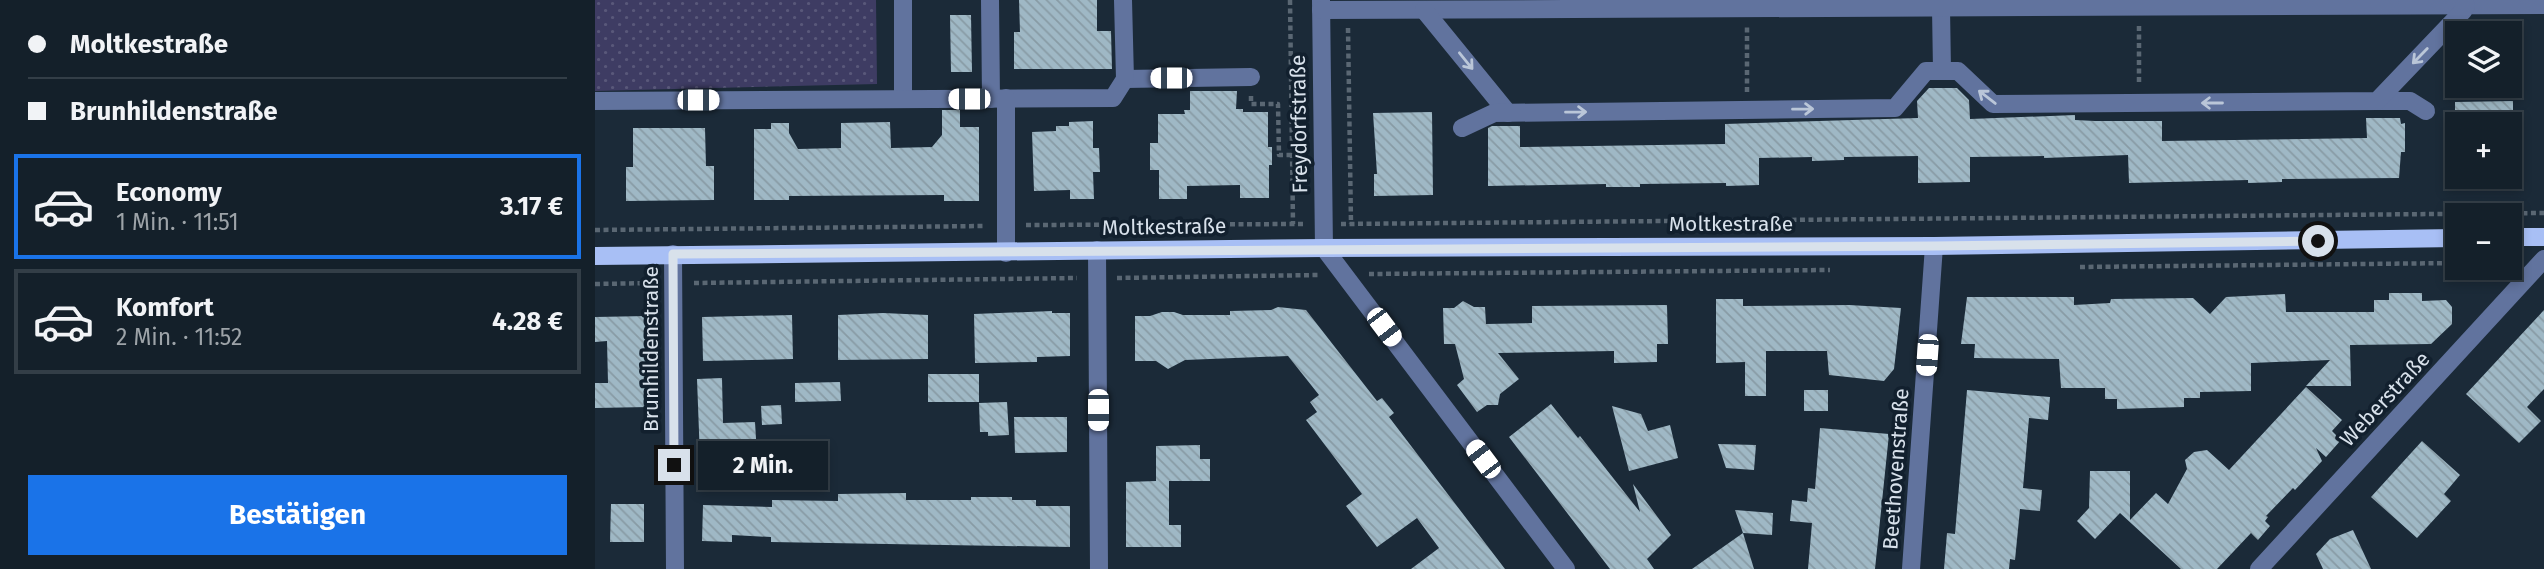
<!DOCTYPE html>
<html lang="de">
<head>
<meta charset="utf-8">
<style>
  :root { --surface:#14202a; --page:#212d36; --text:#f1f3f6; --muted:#9da3a8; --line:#333e47; --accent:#1a73e8 }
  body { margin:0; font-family:"Fira Sans",sans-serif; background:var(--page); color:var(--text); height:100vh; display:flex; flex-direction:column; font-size:26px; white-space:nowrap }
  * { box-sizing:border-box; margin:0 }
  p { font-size:23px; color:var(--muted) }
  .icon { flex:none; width:38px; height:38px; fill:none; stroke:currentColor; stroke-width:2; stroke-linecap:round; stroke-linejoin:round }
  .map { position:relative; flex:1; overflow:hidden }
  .drawer { display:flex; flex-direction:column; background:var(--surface); width:595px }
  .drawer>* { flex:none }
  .top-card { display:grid; align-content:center; height:154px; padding:0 28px; background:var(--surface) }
  .tools { position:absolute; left:1850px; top:21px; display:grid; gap:14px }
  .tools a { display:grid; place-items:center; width:77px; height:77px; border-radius:0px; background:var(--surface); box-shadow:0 4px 10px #0003,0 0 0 2px var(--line); font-size:35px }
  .end { position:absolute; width:32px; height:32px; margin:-16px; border:9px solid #d8e1eb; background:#111; box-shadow:0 0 0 4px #111 }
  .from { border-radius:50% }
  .bubble { position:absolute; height:49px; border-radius:0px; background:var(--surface); box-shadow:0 4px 10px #0003,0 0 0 2px var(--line); font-size:23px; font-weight:700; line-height:49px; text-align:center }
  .car { position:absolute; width:21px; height:42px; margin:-21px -10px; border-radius:9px; box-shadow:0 0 5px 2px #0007; background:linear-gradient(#fff 24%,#345 0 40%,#fff 0 76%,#345 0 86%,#fff 0) }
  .top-card b { display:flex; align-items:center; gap:24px; height:66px; font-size:26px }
  .top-card b+b { border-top:2px solid var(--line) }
  .top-card i { width:18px; height:18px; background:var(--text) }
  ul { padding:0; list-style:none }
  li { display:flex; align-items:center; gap:21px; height:105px; margin:0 14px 10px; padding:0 14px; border:4px solid var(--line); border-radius:0px }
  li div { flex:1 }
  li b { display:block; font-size:26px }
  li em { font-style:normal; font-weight:700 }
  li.active { border-color:var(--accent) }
  li>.icon { width:63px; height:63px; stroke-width:1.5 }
  .button { display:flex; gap:14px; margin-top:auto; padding:14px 28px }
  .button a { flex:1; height:80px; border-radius:0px; background:var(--accent); color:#fff; font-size:28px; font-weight:700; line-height:80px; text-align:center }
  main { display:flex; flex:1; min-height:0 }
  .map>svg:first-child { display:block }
  .grass { fill:url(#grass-dots) }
  .building { fill:url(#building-back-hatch) }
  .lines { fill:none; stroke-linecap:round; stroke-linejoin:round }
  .path { stroke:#5a6773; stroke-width:4.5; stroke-dasharray:5 3.5; stroke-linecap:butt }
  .minor { stroke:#61739e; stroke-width:18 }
  .major { stroke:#a8bff5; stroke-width:18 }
  .oneway { stroke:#bac6d8 }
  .route { stroke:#d8e1eb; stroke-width:9 }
  .labels { text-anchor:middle; stroke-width:7; stroke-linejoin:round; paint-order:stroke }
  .street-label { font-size:21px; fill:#d8e1eb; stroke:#12202e }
</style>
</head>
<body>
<main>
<section class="drawer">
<div class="top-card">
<b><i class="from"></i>Moltkestraße</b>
<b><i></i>Brunhildenstraße</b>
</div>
<ul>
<li class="active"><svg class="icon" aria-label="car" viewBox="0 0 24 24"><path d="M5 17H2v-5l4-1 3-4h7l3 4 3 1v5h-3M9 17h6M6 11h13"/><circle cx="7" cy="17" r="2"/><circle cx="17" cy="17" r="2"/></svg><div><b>Economy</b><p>1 Min. · 11:51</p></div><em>3.17 €</em></li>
<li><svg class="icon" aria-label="car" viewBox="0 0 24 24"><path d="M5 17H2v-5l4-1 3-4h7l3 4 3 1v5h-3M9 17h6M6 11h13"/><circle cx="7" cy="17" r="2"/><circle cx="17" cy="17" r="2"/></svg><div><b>Komfort</b><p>2 Min. · 11:52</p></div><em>4.28 €</em></li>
</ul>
<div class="button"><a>Bestätigen</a></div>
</section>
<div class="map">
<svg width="1949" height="569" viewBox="0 0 1949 569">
  <defs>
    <pattern id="grass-dots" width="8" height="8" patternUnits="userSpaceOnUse" patternTransform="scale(1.75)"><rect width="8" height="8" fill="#3e3c63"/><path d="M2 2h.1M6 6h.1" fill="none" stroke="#59587a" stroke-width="1.8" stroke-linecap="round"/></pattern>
    <pattern id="building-back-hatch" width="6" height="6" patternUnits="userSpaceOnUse" patternTransform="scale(1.75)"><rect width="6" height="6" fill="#9fb8c5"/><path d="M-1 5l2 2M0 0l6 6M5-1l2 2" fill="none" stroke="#889ba5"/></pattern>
  </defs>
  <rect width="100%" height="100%" fill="#1b2a38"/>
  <polygon class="grass" points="0,0 281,0 282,84 0,91"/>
  <g class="building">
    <polygon points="424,0 502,0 502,31 516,31 517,69 419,69 419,32 425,32"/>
    <polygon points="355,15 376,15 377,72 356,72"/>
    <polygon points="1334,88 1362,88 1374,100 1375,119 1480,115 1480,120 1500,121 1567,121 1567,141 1772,138 1771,118 1805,118 1806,124 1810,123 1810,152 1806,152 1804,178 1687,179 1687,182 1653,183 1653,180 1534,183 1533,155 1449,158 1449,156 1375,157 1375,182 1323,183 1323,156 1249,157 1249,160 1217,161 1217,157 1164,158 1164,185 1131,186 1131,183 1045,184 1045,187 1011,187 1011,184 893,186 893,128 897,126 925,126 925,147 1130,144 1130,124 1323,118 1322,101"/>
    <polygon points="595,91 642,91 641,109 648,109 648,112 673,112 673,147 677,147 677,165 674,165 674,198 645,198 645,185 592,186 592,199 564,199 564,170 555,170 555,143 563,143 563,114 590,114 589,110 595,110"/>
    <polygon points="1918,101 1918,124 1860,124 1860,102"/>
    <polygon points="347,110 365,110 365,127 384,127 384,201 349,201 349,195 194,196 194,200 159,200 159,129 176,129 176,123 194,123 194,133 203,149 246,148 246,123 295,122 296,148 337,147 347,135"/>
    <polygon points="837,112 838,195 779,196 779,174 782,174 778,113"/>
    <polygon points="498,121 498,148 504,148 505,172 498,172 499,199 475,199 475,190 439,191 437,132 461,131 461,126 474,126 474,122"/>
    <polygon points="38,128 110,128 111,166 119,166 119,200 31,201 31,167 38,167"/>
    <polygon points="1794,293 1827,293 1827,301 1851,300 1857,307 1857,324 1836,344 1755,345 1756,386 1711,386 1735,360 1656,363 1656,391 1605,392 1605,398 1589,398 1589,407 1522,409 1522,399 1510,399 1510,388 1466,388 1464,359 1379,358 1380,344 1366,344 1372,297 1479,297 1479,305 1515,303 1516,299 1598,298 1615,314 1631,297 1690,294 1691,312 1779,312 1779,300 1794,300"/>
    <polygon points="1121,299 1148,299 1148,306 1254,305 1306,308 1299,369 1289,381 1234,375 1232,351 1171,351 1171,396 1150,396 1150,362 1121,363"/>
    <polygon points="868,301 879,307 890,307 891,324 937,323 937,306 1072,305 1073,344 1062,344 1062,362 1019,363 1019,351 903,353 924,379 905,394 903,405 892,405 882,412 862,385 869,379 860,344 849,344 848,308 859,308"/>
    <polygon points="683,307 711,310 782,401 787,398 799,413 794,417 910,569 816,569 844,548 822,518 782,547 751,506 767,494 711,420 722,412 715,402 724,395 693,356 590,360 573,369 561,361 540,361 540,316 555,316 567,312 579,312 588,315 635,315 635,311 676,310"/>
    <polygon points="1949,310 1949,389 1932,407 1946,421 1924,443 1871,394"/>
    <polygon points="457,311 457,313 475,313 475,356 442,357 442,362 380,363 379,314"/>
    <polygon points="288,313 333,315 333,359 243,360 243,315"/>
    <polygon points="197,315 198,359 108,361 107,317"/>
    <polygon points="52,316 54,407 0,408 0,383 13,383 12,341 0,342 0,317"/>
    <rect x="333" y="374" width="51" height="28"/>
    <polygon points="127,378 128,423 160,422 162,455 105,459 102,379"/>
    <polygon points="245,382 246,401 200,402 200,383"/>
    <polygon points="1711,387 1747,420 1737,431 1746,440 1731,457 1721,448 1727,461 1700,490 1698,488 1671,516 1673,517 1670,521 1675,526 1663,540 1656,533 1622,569 1586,569 1525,513 1500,539 1482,521 1494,508 1495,471 1535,471 1535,520 1561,493 1573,504 1592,469 1590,460 1599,452 1612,450 1634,470"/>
    <rect x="1209" y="390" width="24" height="21"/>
    <polygon points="1372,390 1455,397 1453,420 1434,418 1428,488 1447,490 1445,511 1425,509 1420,560 1415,559 1414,569 1349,569 1352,533 1360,534"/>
    <polygon points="412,402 414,435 393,436 393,432 385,432 384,403"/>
    <polygon points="956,404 983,438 985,436 1045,512 1038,484 1076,535 1052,559 1059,569 1015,569 914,437"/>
    <polygon points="186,405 187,424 167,425 166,406"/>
    <polygon points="1017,406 1046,414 1053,431 1075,425 1083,458 1034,471"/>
    <polygon points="419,417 472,417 472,452 420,453"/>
    <polygon points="1225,428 1294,434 1280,569 1213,569 1217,523 1195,521 1197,500 1212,502 1213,488 1220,489"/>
    <polygon points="1827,441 1865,475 1849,494 1856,501 1822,538 1776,497"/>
    <polygon points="1123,444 1161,445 1159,470 1131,468"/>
    <polygon points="605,445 605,459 615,459 615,481 574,481 574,525 586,525 586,547 531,547 531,482 561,481 561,446"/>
    <polygon points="311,493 311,500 376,500 376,497 417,497 417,500 441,500 441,506 475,506 475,547 176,542 176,537 137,535 137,542 107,541 108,505 177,507 177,500 243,501 243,494"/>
    <polygon points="16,504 49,504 49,542 15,542"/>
    <polygon points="1140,510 1178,513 1177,535 1148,533"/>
    <polygon points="1758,530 1776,569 1728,569 1721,554 1735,539"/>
    <polygon points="1148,533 1159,569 1097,569 1121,552"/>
  </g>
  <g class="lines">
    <g class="path">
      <polyline points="695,0 698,224"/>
      <polyline points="1544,26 1544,84"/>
      <polyline points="753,28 756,224"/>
      <polyline points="1152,92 1152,27"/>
      <polyline points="656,96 656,104 683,104 684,155 697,155"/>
      <polyline points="746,224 1949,213"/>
      <polyline points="431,225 710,224"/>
      <polyline points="0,230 391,226"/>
      <polyline points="1485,267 1862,263"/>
      <polyline points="774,274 1235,270"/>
      <polyline points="522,278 724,275"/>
      <polyline points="99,283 482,278"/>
      <polyline points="0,284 59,283"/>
    </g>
    <g class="minor">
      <polyline points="308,0 308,99"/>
      <polyline points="395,0 396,99"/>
      <polyline points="726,0 729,248 971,569"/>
      <polyline points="1346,8 1347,71"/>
      <polyline points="726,10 1949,5"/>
      <polyline points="829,10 913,113"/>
      <polyline points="530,79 656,77"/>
      <polyline points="0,101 518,98 530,79 528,0"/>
      <polyline points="1782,101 1815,101 1831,111"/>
      <polyline points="867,128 899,113 1300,108 1331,71 1363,71 1398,104 1782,101 1868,11 1871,6 1869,1"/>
      <polyline points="502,250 504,569"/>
      <polyline points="411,253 411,98"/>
      <polyline points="78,254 80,569"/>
      <polyline points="1316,569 1339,246"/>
      <polyline points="1664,569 1949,259"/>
    </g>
    <g class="major">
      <polyline points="1914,237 1949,237"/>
      <polyline points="0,256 729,248 1339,246 1862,238"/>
    </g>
  </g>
  <defs><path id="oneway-shaft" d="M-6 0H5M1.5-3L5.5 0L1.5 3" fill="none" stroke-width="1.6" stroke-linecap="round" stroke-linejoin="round" transform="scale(1.75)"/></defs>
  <g class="oneway">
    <use href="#oneway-shaft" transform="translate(1825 56) rotate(134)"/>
    <use href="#oneway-shaft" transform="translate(871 61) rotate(51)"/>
    <use href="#oneway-shaft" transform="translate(1392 97) rotate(-142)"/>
    <use href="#oneway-shaft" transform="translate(1617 103) rotate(180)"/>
    <use href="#oneway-shaft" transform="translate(1208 109) rotate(-1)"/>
    <use href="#oneway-shaft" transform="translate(981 112) rotate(-1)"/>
  </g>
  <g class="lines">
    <polyline class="route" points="79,465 78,254 1339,246 1723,241"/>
  </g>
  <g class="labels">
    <g class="street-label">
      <text transform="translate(704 124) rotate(-91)" y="7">Freydorfstraße</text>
      <text x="1136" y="231">Moltkestraße</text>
      <text transform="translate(569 227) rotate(-1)" y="7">Moltkestraße</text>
      <text transform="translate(56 349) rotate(-90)" y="7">Brunhildenstraße</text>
      <text transform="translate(1790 399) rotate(-47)" y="7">Weberstraße</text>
      <text transform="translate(1301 469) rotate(-86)" y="7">Beethovenstraße</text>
    </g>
  </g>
</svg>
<div class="tools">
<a><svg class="icon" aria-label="layers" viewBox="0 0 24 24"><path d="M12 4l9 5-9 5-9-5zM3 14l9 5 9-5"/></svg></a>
<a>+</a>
<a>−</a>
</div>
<i class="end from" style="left:1723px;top:241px"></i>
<i class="end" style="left:79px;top:465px"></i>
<div class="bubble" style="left:103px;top:441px;width:130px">2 Min.</div>
<i class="car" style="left:576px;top:78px;rotate:270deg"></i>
<i class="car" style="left:374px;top:99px;rotate:270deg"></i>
<i class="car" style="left:103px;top:100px;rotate:90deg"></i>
<i class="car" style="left:789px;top:327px;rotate:143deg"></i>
<i class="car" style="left:1332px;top:355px;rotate:184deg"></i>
<i class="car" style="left:503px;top:410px;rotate:180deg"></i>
<i class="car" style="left:888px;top:459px;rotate:323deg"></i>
</div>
</main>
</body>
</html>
